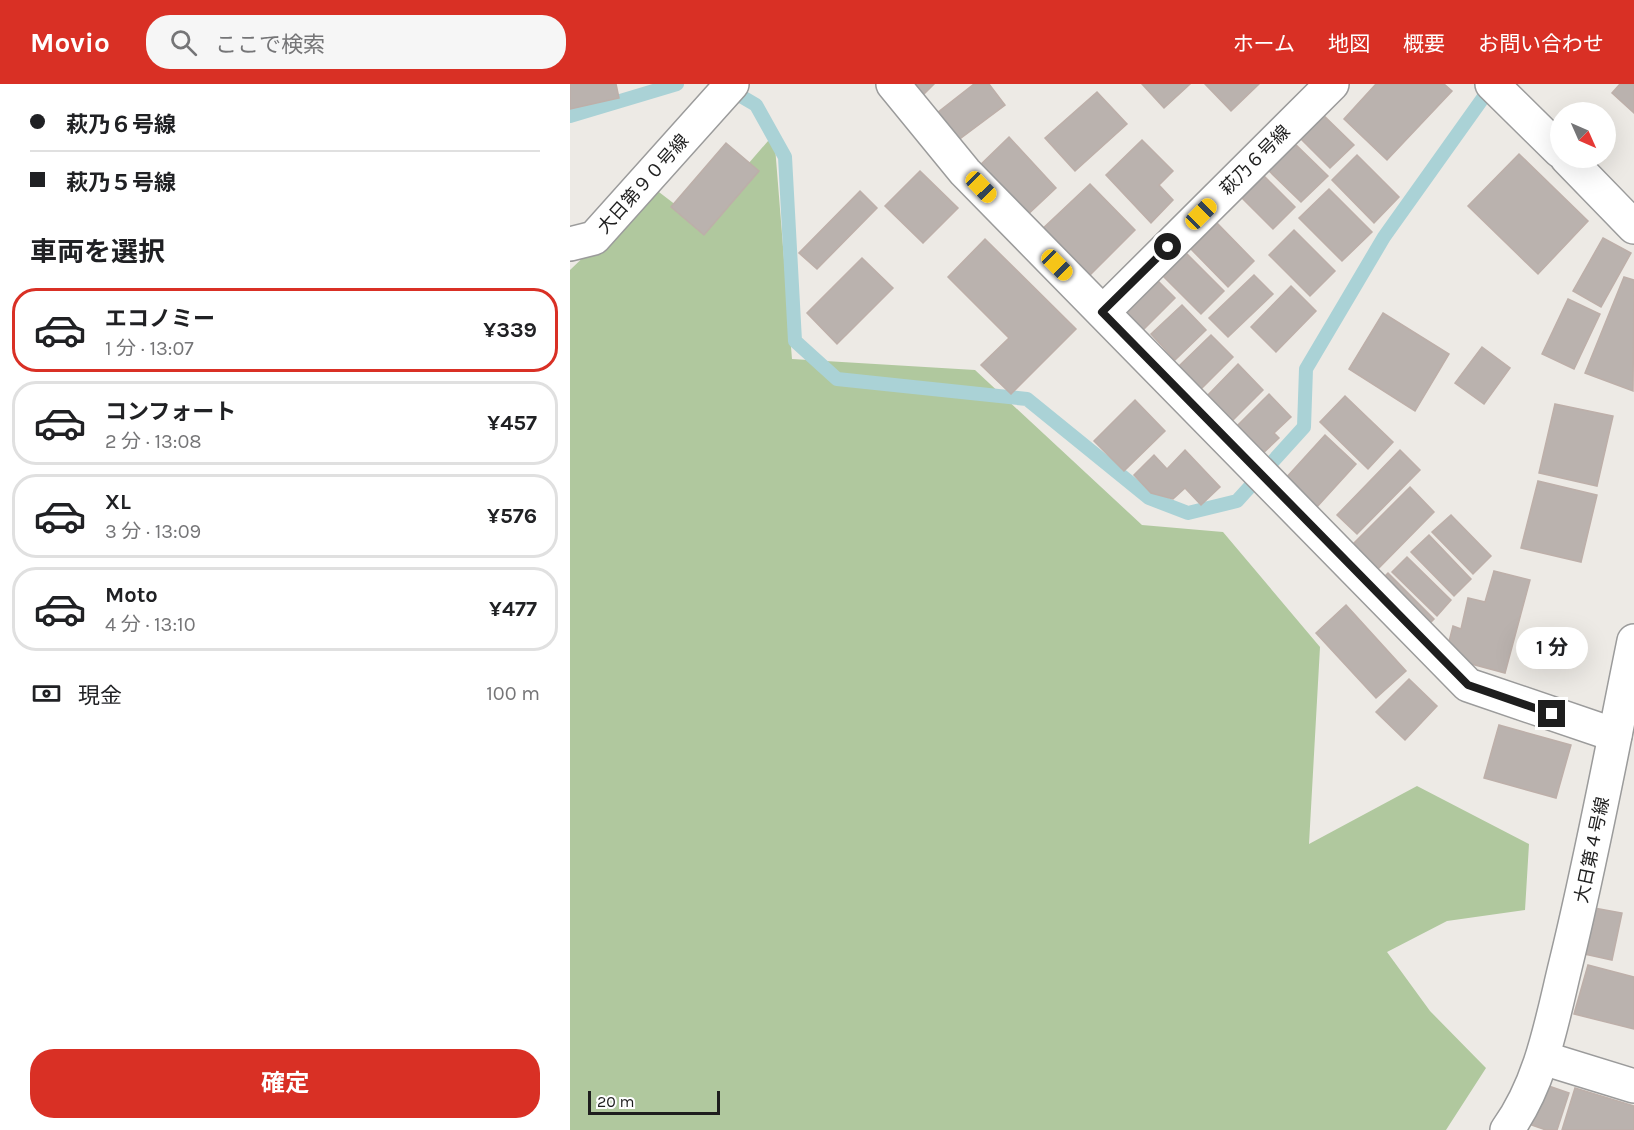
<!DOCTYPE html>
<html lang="ja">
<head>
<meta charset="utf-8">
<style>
  :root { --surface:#fff; --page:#f6f6f6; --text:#202124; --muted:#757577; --line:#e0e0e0; --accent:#d93025 }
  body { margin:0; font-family:Karla,"Noto Sans JP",sans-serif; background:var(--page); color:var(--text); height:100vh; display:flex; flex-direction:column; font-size:22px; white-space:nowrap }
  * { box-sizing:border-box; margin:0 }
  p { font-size:20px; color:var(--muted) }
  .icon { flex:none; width:33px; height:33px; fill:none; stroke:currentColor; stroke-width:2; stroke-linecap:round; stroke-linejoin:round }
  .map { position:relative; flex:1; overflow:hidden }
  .drawer { display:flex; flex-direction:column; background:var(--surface); width:570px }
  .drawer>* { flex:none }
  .banner { display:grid; align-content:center; height:132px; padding:0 30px; background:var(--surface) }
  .needle { width:39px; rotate:135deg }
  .buttons { position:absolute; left:980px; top:18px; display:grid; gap:12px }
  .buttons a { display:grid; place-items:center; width:66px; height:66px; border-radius:50%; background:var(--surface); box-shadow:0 6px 24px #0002; font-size:30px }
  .scale { position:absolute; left:18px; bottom:15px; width:132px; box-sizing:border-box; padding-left:6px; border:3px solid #1e1e1e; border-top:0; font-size:16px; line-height:21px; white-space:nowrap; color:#1e1e1e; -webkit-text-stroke:4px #fff; paint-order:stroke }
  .end { position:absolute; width:27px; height:27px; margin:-14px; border:8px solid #1e1e1e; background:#fff; box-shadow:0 0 0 3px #fff }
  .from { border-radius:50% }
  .bubble { position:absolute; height:42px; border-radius:21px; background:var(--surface); box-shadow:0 6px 24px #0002; font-size:20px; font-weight:700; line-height:42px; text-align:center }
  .car { position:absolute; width:18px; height:36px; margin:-18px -9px; border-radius:8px; box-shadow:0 0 4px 2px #0007; background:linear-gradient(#f5c518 24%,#345 0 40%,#f5c518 0 76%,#345 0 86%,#f5c518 0) }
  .banner b { display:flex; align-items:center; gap:21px; height:57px; font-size:22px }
  .banner b+b { border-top:2px solid var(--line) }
  .banner i { width:15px; height:15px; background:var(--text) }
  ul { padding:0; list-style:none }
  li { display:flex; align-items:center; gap:18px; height:84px; margin:0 12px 9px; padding:0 18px; border:3px solid var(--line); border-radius:24px }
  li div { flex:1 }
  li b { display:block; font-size:22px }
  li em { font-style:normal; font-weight:700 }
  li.on { border-color:var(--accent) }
  li>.icon { width:54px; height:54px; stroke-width:1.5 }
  h2 { padding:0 30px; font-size:27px; line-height:72px }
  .pay { display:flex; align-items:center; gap:15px; height:66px; padding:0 30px; font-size:22px }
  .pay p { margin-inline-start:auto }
  .cta { display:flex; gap:12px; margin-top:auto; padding:12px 30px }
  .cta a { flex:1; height:69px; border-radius:24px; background:var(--accent); color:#fff; font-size:24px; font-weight:700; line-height:69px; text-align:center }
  header { display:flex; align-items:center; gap:36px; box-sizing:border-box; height:84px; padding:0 30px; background:var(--accent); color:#fff }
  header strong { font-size:28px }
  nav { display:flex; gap:33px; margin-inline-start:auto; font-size:21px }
  .search { width:420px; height:54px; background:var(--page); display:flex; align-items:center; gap:15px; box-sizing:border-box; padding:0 21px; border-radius:24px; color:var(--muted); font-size:22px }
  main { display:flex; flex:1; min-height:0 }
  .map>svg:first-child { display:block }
  .forest { fill:#b0c89e }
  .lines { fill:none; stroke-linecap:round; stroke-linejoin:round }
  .stream { stroke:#aad2d6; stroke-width:14 }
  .building { fill:#bab2ae; stroke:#bdafa9; stroke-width:1.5 }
  .minor-casing { stroke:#9b9b9b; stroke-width:36 }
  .minor { stroke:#fff; stroke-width:33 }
  .route { stroke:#1e1e1e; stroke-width:8 }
  .labels { text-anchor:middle; stroke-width:5; stroke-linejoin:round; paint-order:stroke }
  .street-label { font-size:18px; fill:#1e1e1e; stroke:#fff }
</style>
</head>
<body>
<header>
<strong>Movio</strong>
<div class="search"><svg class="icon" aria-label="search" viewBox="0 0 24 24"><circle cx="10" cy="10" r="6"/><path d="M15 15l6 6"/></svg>ここで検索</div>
<nav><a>ホーム</a><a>地図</a><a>概要</a><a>お問い合わせ</a></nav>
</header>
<main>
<section class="drawer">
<div class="banner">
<b><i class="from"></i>萩乃６号線</b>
<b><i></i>萩乃５号線</b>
</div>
<h2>車両を選択</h2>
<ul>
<li class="on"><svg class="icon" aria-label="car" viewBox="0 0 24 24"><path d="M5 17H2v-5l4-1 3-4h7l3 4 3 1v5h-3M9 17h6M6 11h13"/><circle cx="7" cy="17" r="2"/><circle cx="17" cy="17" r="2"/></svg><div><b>エコノミー</b><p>1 分 · 13:07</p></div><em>¥339</em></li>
<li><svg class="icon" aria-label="car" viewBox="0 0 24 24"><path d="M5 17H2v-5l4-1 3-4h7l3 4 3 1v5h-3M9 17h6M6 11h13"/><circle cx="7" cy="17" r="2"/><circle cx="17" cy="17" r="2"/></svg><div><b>コンフォート</b><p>2 分 · 13:08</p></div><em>¥457</em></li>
<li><svg class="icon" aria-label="car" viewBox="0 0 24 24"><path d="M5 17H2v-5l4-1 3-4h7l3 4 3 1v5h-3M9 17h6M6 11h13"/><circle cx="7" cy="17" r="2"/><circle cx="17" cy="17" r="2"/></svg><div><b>XL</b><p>3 分 · 13:09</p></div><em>¥576</em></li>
<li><svg class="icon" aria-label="car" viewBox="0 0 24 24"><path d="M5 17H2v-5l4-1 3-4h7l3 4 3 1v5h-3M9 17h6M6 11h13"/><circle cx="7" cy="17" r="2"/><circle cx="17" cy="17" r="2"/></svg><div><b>Moto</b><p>4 分 · 13:10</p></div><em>¥477</em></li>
</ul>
<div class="pay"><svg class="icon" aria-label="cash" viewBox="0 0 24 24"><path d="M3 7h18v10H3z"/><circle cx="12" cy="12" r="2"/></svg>現金<p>100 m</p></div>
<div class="cta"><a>確定</a></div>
</section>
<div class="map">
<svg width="1064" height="1046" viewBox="0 0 1064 1046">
  <rect width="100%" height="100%" fill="#edeae5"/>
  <polygon class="forest" points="204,50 222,275 405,286 572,441 653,448 750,563 739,760 847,702 959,760 955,826 877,837 817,868 860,927 916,984 876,1046 0,1046 0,186 85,105 128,138"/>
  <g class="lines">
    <g class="stream">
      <polyline points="157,4 186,21 215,73 225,257 267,295 457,315 579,414 618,429 667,417 734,343 736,285 814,153 923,0"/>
      <polyline points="0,32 107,0"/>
    </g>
  </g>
  <g class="building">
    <polygon points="0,0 46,0 49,14 0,25"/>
    <polygon points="336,0 364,0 350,14"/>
    <polygon points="404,0 419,0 435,21 383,60 362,33"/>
    <polygon points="572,0 620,0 594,24"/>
    <polygon points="635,0 689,0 661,27"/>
    <polygon points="806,0 874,0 882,7 817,76 774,35"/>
    <polygon points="1050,0 1064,0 1064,29 1042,9"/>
    <polygon points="527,8 557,40 505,87 475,54"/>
    <polygon points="747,25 784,61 760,84 725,49"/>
    <polygon points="439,53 486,104 452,136 405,86"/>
    <polygon points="572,56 603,87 589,101 603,116 581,139 536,91"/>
    <polygon points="721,56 758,92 731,118 695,83"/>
    <polygon points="156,59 189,87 134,151 101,123"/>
    <polygon points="949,70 1018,137 968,190 898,122"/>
    <polygon points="787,71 829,113 804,139 762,96"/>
    <polygon points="350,87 388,124 353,159 315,122"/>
    <polygon points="689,87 725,123 703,145 667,109"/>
    <polygon points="520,100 565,146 514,197 468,149"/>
    <polygon points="759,105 802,148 772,177 729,134"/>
    <polygon points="290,107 307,124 247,185 229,169"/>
    <polygon points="647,139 684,177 658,203 621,165"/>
    <polygon points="724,146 765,187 740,212 699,171"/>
    <polygon points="1033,154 1061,169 1031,223 1003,207"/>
    <polygon points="415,155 506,245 441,310 411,281 439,254 378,193"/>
    <polygon points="614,167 654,207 631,230 591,190"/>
    <polygon points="292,174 323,204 267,260 237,229"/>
    <polygon points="582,191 605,214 568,251 545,228"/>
    <polygon points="684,191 703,210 658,253 639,234"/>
    <polygon points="1054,193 1064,196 1063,307 1015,289"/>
    <polygon points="721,202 746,227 706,268 681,243"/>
    <polygon points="998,215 1030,230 1004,285 972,270"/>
    <polygon points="612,221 636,246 605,276 581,250"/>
    <polygon points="813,229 879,270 845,327 779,285"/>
    <polygon points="641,251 663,273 631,305 608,283"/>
    <polygon points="912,263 940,284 914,320 885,299"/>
    <polygon points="668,280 693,306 661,338 636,313"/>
    <polygon points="699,310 721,333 704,349 709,354 690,372 663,346"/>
    <polygon points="775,312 823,358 798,385 750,338"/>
    <polygon points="565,316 595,347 554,387 524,357"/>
    <polygon points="985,320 1043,332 1027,402 969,389"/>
    <polygon points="755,351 786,380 746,424 715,395"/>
    <polygon points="615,366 650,403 631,421 615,404 603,415 581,409 564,391 584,371 597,385"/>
    <polygon points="830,366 850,386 787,450 767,431"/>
    <polygon points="968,397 1027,411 1011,478 951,464"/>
    <polygon points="840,403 864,428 805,488 780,463"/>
    <polygon points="881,431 921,472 903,490 862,448"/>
    <polygon points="859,451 901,495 884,512 841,468"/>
    <polygon points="837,473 881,516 867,532 822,488"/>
    <polygon points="924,487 960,496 935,589 875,573 883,542 891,545 898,514 915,518"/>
    <polygon points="818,489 864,535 852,547 806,501"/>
    <polygon points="776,521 836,587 806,614 746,549"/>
    <polygon points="839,595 867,622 835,656 806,628"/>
    <polygon points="929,641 1001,661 986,714 914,694"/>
    <polygon points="1024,824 1052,829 1042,876 1014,870"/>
    <polygon points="1018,881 1064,893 1064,945 1004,930"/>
    <polygon points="970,999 999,1009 987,1046 976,1046 956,1039"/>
    <polygon points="1005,1004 1064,1022 1064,1046 992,1046"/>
  </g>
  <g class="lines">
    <defs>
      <g id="minor">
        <polyline points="323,0 395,88 898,601 1045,651"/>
        <polyline points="922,0 990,67"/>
        <polyline points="997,74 1064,143"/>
        <polyline points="0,160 24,154 162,0"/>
        <polyline points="533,228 762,0"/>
        <polyline points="973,974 1064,1002"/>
        <path d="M937 1046C972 998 982 936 996 879 1022 773 1042 665 1064 557"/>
      </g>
    </defs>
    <use href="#minor" class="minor-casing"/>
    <use href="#minor" class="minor"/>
  </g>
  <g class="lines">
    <polyline class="route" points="598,163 532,228 898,601 982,630"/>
  </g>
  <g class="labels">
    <g class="street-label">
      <text transform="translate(685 76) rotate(-45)" y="6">萩乃６号線</text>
      <text transform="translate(73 100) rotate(-48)" y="6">大日第９０号線</text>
      <text transform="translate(1022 766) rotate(-78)" y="6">大日第４号線</text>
    </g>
  </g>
</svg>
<div class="buttons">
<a><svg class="needle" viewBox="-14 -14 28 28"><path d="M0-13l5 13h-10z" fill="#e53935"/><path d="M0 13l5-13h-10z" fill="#757577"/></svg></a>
</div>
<div class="scale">20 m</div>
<i class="end from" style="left:598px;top:163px"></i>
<i class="end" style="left:982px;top:630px"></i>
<div class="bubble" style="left:946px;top:543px;width:72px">1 分</div>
<i class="car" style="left:411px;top:103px;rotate:136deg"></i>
<i class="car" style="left:631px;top:130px;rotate:45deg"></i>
<i class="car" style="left:487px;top:181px;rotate:135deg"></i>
</div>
</main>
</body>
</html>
